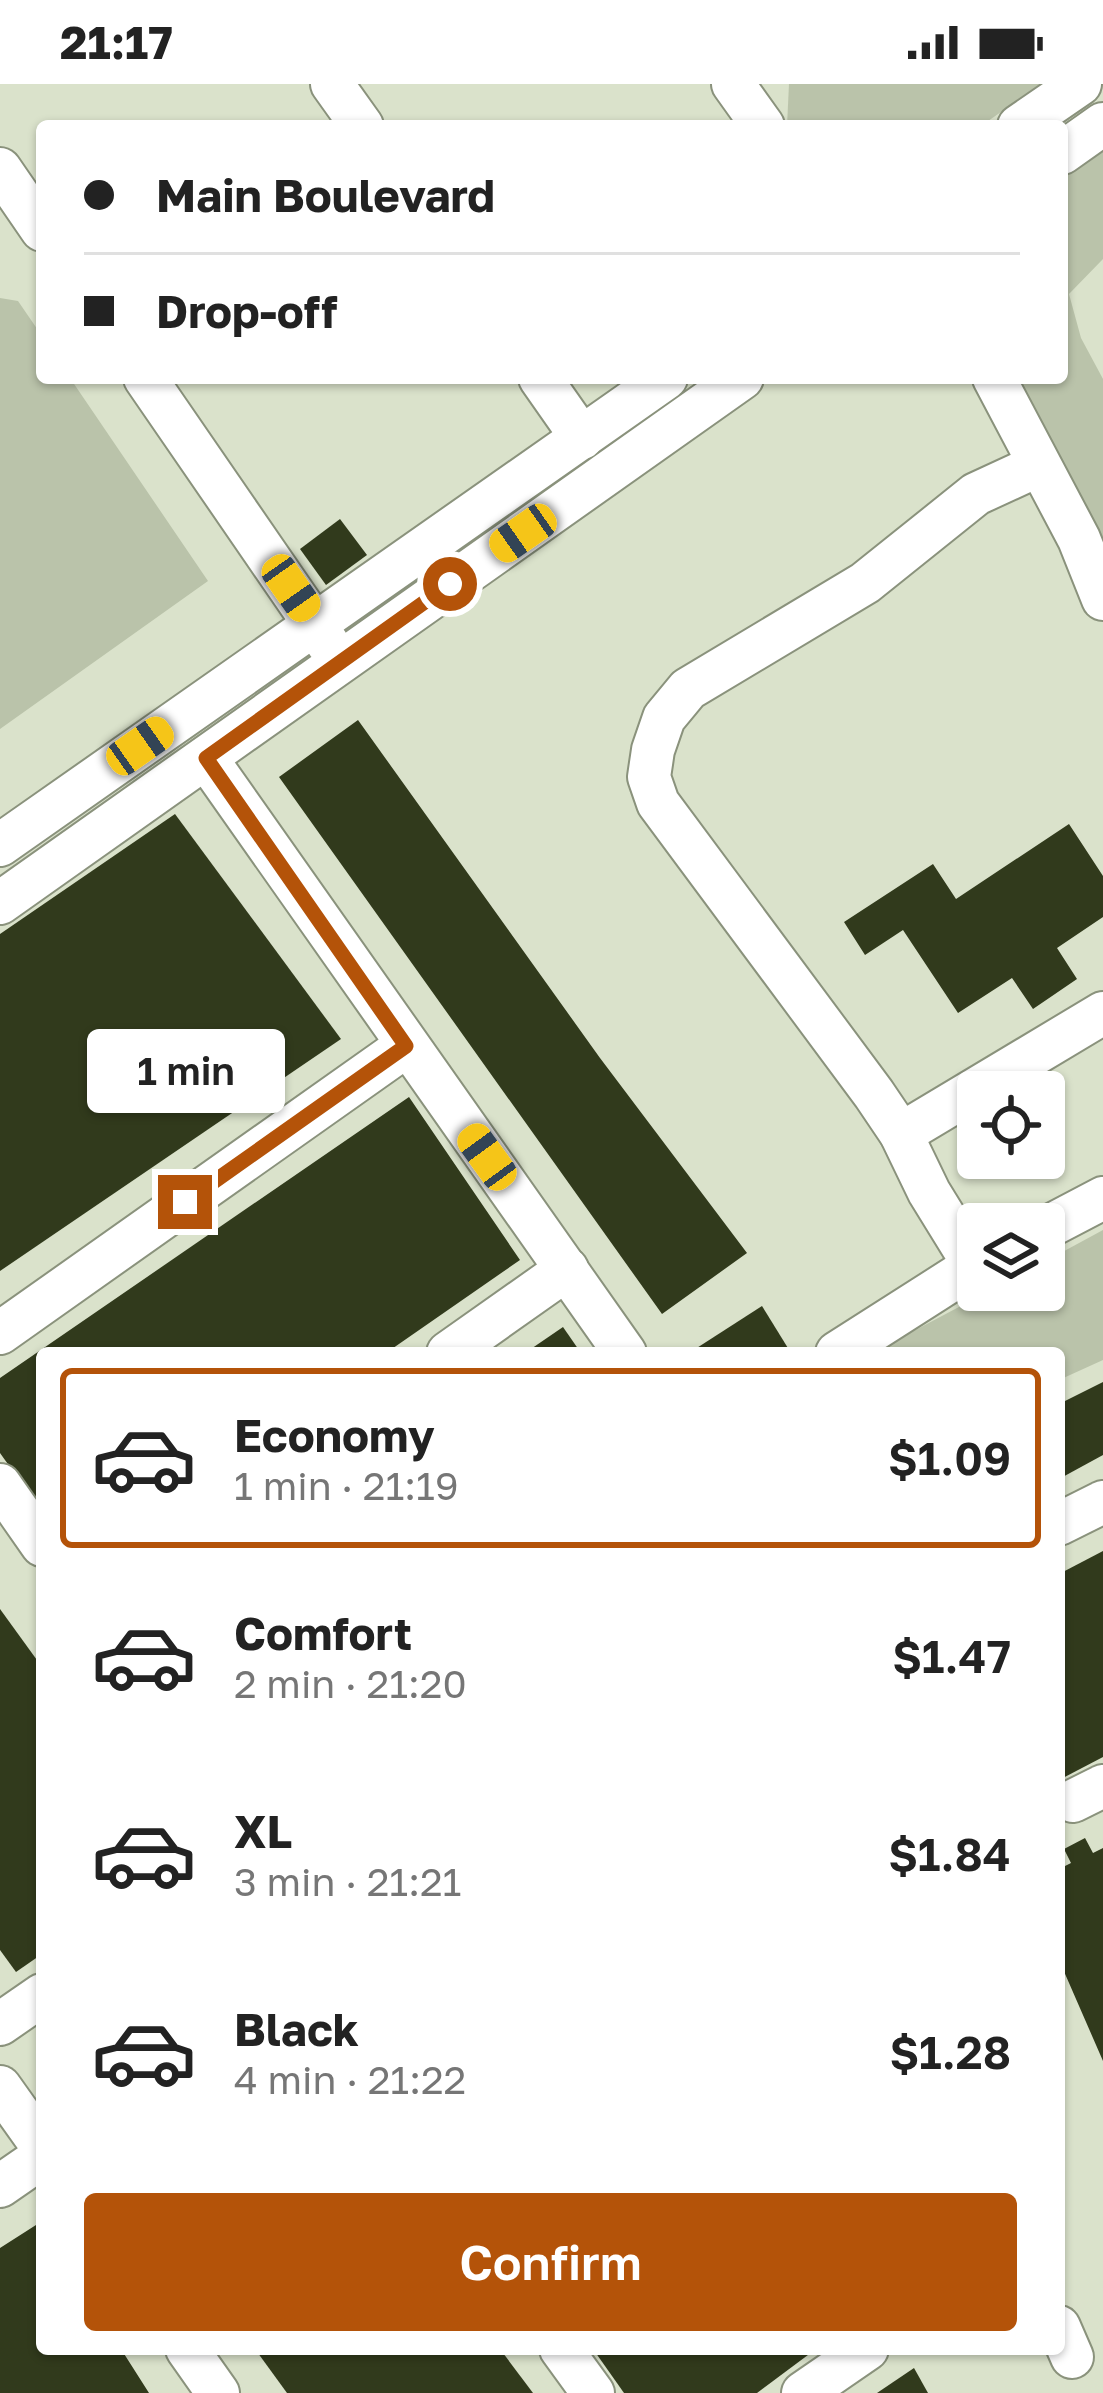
<!DOCTYPE html>
<html lang="en">
<head>
<meta charset="utf-8">
<style>
  :root { --surface:#fff; --page:#f6f6f6; --text:#222; --muted:#767676; --line:#e0e0e0; --accent:#b45309 }
  body { margin:0; font-family:"Golos Text",sans-serif; background:var(--page); color:var(--text); height:100vh; display:flex; flex-direction:column; font-size:45px; white-space:nowrap }
  * { box-sizing:border-box; margin:0 }
  p { font-size:39px; color:var(--muted) }
  .icon { flex:none; width:66px; height:66px; fill:none; stroke:currentColor; stroke-width:2; stroke-linecap:round; stroke-linejoin:round }
  .map { position:relative; flex:1; overflow:hidden }
  .panel { position:absolute; left:36px; top:1263px; width:1029px; height:1008px; display:flex; flex-direction:column; background:var(--surface); border-radius:12px; box-shadow:0 3px 9px #0004 }
  .panel>* { flex:none }
  .top-card { position:absolute; left:36px; top:36px; width:1032px; height:264px; border-radius:12px; box-shadow:0 3px 9px #0004; display:grid; align-content:center; height:264px; padding:0 48px; background:var(--surface) }
  .tools { position:absolute; left:957px; top:987px; display:grid; gap:24px }
  .tools a { display:grid; place-items:center; width:108px; height:108px; border-radius:12px; background:var(--surface); box-shadow:0 3px 9px #0004; font-size:60px }
  .end { position:absolute; width:54px; height:54px; margin:-27px; border:15px solid #b45309; background:#fff; box-shadow:0 0 0 6px #fff }
  .from { border-radius:50% }
  .bubble { position:absolute; height:84px; border-radius:12px; background:var(--surface); box-shadow:0 3px 9px #0004; font-size:39px; font-weight:600; line-height:84px; text-align:center }
  .car { position:absolute; width:36px; height:72px; margin:-36px -18px; border-radius:15px; box-shadow:0 0 9px 3px #0007; background:linear-gradient(#f5c518 24%,#345 0 40%,#f5c518 0 76%,#345 0 86%,#f5c518 0) }
  .top-card b { display:flex; align-items:center; gap:42px; height:114px; font-size:45px }
  .top-card b+b { border-top:3px solid var(--line) }
  .top-card i { width:30px; height:30px; background:var(--text) }
  ul { padding:21px 0 0; list-style:none }
  li { display:flex; align-items:center; gap:36px; height:180px; margin:0 24px 18px; padding:0 24px; border:6px solid transparent; border-radius:12px }
  li div { flex:1 }
  li b { display:block; font-size:45px }
  li em { font-style:normal; font-weight:600 }
  li.selected { border-color:var(--accent) }
  li>.icon { width:108px; height:108px; stroke-width:1.5 }
  .primary-button { display:flex; gap:24px; margin-top:auto; padding:24px 48px }
  .primary-button a { flex:1; height:138px; border-radius:12px; background:var(--accent); color:#fff; font-size:48px; font-weight:600; line-height:138px; text-align:center }
  .status { display:flex; justify-content:space-between; align-items:center; height:84px; padding:0 60px; background:var(--surface); direction:ltr }
  .status svg { height:33px; fill:currentColor }
  .map>svg:first-child { display:block }
  .green { fill:#bac3aa }
  .building { fill:#313a1c }
  .lines { fill:none; stroke-linecap:round; stroke-linejoin:round }
  .street-casing { stroke:#8a927c; stroke-width:46 }
  .street { stroke:#fff; stroke-width:42 }
  .route { stroke:#b45309; stroke-width:15 }
</style>
</head>
<body>
<div class="status"><b>21:17</b><svg viewBox="0 0 49 12"><path d="M0 12V9h3v3zM5 12V6h3v6zM10 12V3h3v9zM15 12V0h3v12zM26 1h20v11H26zM47 4h2v5h-2z"/></svg></div>
<div class="map">
<svg width="1103" height="2309" viewBox="0 0 1103 2309">
  <rect width="100%" height="100%" fill="#dae2cb"/>
  <g class="green">
    <polygon points="789,0 1041,0 981,42 787,42"/>
    <polygon points="1103,62 1103,175 1069,210 1081,254 1103,295 1103,454 1014,294 1062,294 1062,90"/>
    <polygon points="0,214 18,217 42,252 42,294 70,294 208,497 0,645"/>
    <polygon points="1103,1146 1103,1276 1059,1296 1059,1269 872,1269 991,1206 1044,1206 1044,1178"/>
  </g>
  <g class="building">
    <polygon points="340,435 367,471 326,501 300,465"/>
    <polygon points="358,636 600,974 747,1169 662,1230 279,693"/>
    <polygon points="175,730 341,955 0,1187 0,850"/>
    <polygon points="1069,740 1103,792 1103,833 1057,864 1077,895 1033,925 1012,894 958,929 903,846 865,871 844,838 933,780 956,815"/>
    <polygon points="409,1013 520,1176 386,1269 42,1269 42,1428 0,1369 0,1294"/>
    <polygon points="762,1222 791,1269 689,1269"/>
    <polygon points="563,1243 581,1269 525,1269"/>
    <polygon points="1103,1298 1103,1371 1059,1395 1059,1320"/>
    <polygon points="1103,1467 1103,1673 1059,1696 1059,1490"/>
    <polygon points="0,1525 42,1583 42,1870 16,1888 0,1866"/>
    <polygon points="1085,1754 1093,1769 1103,1764 1103,1977 1059,1876 1059,1785 1071,1779 1064,1765"/>
    <polygon points="36,2141 42,2149 42,2265 121,2265 149,2309 0,2309 0,2164"/>
    <polygon points="255,2265 500,2265 533,2309 287,2309"/>
    <polygon points="593,2265 816,2265 757,2309 624,2309"/>
    <polygon points="914,2284 928,2309 877,2309"/>
  </g>
  <g class="lines">
    <defs>
      <g id="street">
        <polyline points="332,0 362,42"/>
        <polyline points="733,0 763,42"/>
        <polyline points="1019,42 1080,0"/>
        <polyline points="1062,69 1103,40"/>
        <polyline points="0,85 42,146"/>
        <polyline points="145,294 328,560"/>
        <polyline points="540,294 582,354"/>
        <polyline points="994,294 1079,455 1103,515"/>
        <polyline points="206,674 625,1269"/>
        <polyline points="0,761 666,294"/>
        <polyline points="0,819 742,294"/>
        <polyline points="901,1050 1103,929"/>
        <polyline points="1044,1145 1103,1114"/>
        <polyline points="974,1181 929,1108 901,1050 874,1010 658,719 649,693 653,666 664,634 688,605 865,499 976,410 1039,381"/>
        <polyline points="0,1249 406,962"/>
        <polyline points="448,1269 567,1185"/>
        <polyline points="837,1269 978,1179"/>
        <polyline points="0,1401 42,1461"/>
        <polyline points="1059,1440 1103,1418"/>
        <polyline points="1073,1717 1103,1702"/>
        <polyline points="0,1940 42,1911"/>
        <polyline points="0,2003 42,2062"/>
        <polyline points="0,2102 42,2073"/>
        <polyline points="1059,2243 1072,2273"/>
        <polyline points="187,2265 218,2309"/>
        <polyline points="561,2265 593,2309"/>
        <polyline points="803,2309 867,2265"/>
      </g>
    </defs>
    <use href="#street" class="street-casing"/>
    <use href="#street" class="street"/>
  </g>
  <g class="lines">
    <polyline class="route" points="185,1118 406,962 206,674 450,500"/>
  </g>
</svg>
<div class="tools">
<a><svg class="icon" aria-label="locate" viewBox="0 0 24 24"><circle cx="12" cy="12" r="6"/><path d="M12 2v4M12 18v4M2 12h4M18 12h4"/></svg></a>
<a><svg class="icon" aria-label="layers" viewBox="0 0 24 24"><path d="M12 4l9 5-9 5-9-5zM3 14l9 5 9-5"/></svg></a>
</div>
<i class="end from" style="left:450px;top:500px"></i>
<i class="end" style="left:185px;top:1118px"></i>
<div class="bubble" style="left:87px;top:945px;width:198px">1 min</div>
<i class="car" style="left:523px;top:449px;rotate:235deg"></i>
<i class="car" style="left:291px;top:504px;rotate:145deg"></i>
<i class="car" style="left:140px;top:662px;rotate:55deg"></i>
<i class="car" style="left:487px;top:1073px;rotate:324deg"></i>
<div class="top-card">
<b><i class="from"></i>Main Boulevard</b>
<b><i></i>Drop-off</b>
</div>
<section class="panel">
<ul>
<li class="selected"><svg class="icon" aria-label="car" viewBox="0 0 24 24"><path d="M5 17H2v-5l4-1 3-4h7l3 4 3 1v5h-3M9 17h6M6 11h13"/><circle cx="7" cy="17" r="2"/><circle cx="17" cy="17" r="2"/></svg><div><b>Economy</b><p>1 min · 21:19</p></div><em>$1.09</em></li>
<li><svg class="icon" aria-label="car" viewBox="0 0 24 24"><path d="M5 17H2v-5l4-1 3-4h7l3 4 3 1v5h-3M9 17h6M6 11h13"/><circle cx="7" cy="17" r="2"/><circle cx="17" cy="17" r="2"/></svg><div><b>Comfort</b><p>2 min · 21:20</p></div><em>$1.47</em></li>
<li><svg class="icon" aria-label="car" viewBox="0 0 24 24"><path d="M5 17H2v-5l4-1 3-4h7l3 4 3 1v5h-3M9 17h6M6 11h13"/><circle cx="7" cy="17" r="2"/><circle cx="17" cy="17" r="2"/></svg><div><b>XL</b><p>3 min · 21:21</p></div><em>$1.84</em></li>
<li><svg class="icon" aria-label="car" viewBox="0 0 24 24"><path d="M5 17H2v-5l4-1 3-4h7l3 4 3 1v5h-3M9 17h6M6 11h13"/><circle cx="7" cy="17" r="2"/><circle cx="17" cy="17" r="2"/></svg><div><b>Black</b><p>4 min · 21:22</p></div><em>$1.28</em></li>
</ul>
<div class="primary-button"><a>Confirm</a></div>
</section>
</div>
</body>
</html>
